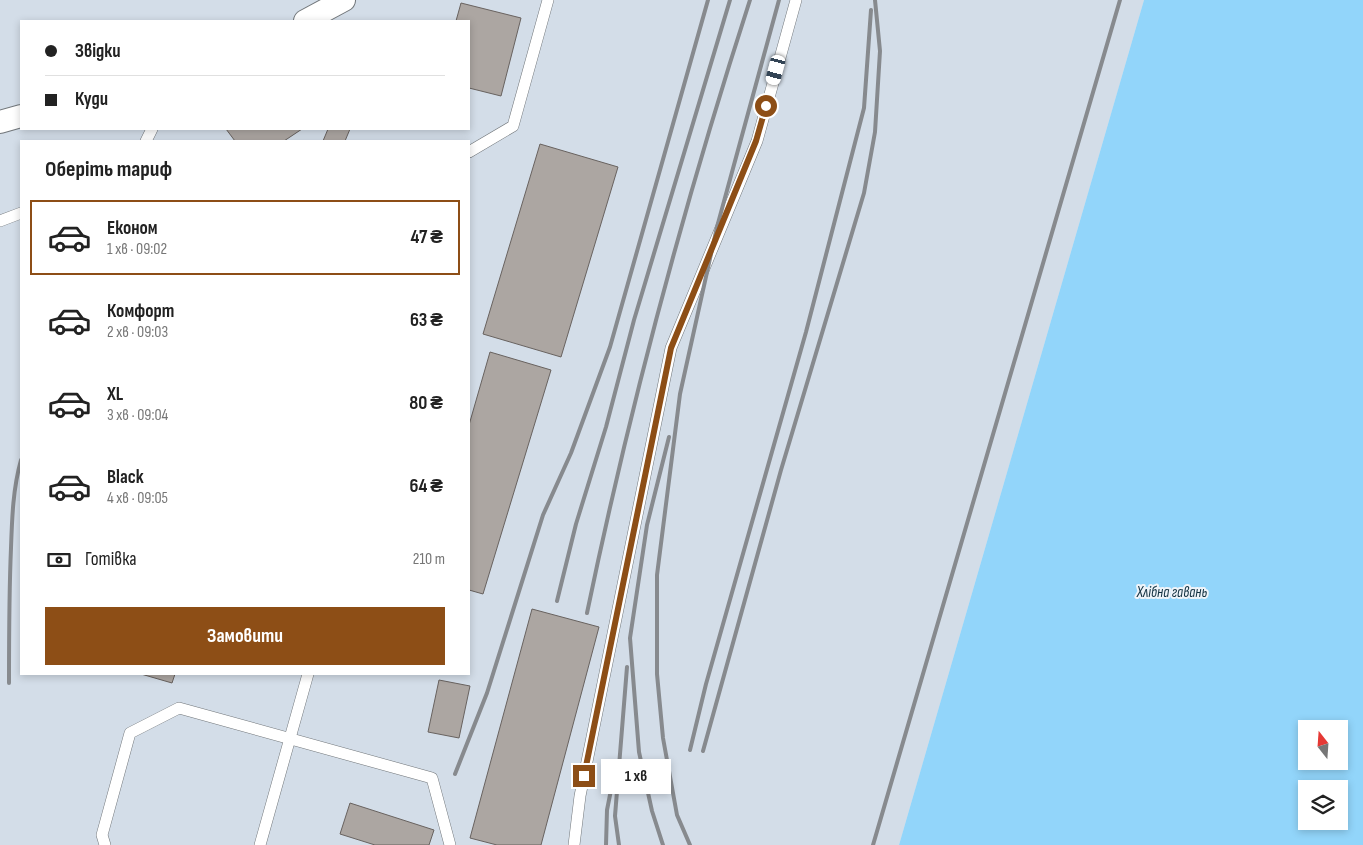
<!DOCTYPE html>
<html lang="uk">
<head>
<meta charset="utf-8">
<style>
  :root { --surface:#fff; --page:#f6f6f6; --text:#222; --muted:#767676; --line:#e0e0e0; --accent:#8d4e16 }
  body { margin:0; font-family:"Sofia Sans Condensed",sans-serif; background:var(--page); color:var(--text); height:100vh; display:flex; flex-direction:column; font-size:19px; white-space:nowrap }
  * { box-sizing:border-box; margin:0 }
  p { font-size:16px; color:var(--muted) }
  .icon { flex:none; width:28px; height:28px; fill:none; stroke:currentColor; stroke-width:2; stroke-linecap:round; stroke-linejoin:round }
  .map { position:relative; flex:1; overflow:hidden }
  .side { position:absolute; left:20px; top:140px; width:450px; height:535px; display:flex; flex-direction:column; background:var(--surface); border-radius:0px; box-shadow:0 2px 8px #0003 }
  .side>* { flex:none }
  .top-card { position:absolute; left:20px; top:20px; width:450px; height:110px; border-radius:0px; box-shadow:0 2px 8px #0003; display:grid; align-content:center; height:110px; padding:0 25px; background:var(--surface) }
  .needle { width:32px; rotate:343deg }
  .fabs { position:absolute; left:1298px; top:720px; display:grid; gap:10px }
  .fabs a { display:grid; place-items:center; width:50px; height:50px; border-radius:0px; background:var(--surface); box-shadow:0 2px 8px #0003; font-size:25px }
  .end { position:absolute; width:22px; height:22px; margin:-11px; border:6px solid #8d4e16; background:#fff; box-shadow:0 0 0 2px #fff }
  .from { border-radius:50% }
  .bubble { position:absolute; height:35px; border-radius:0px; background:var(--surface); box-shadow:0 2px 8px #0003; font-size:16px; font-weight:700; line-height:35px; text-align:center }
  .car { position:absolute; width:15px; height:30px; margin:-15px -8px; border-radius:6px; box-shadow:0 0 4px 1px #0007; background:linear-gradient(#fff 24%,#345 0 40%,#fff 0 76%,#345 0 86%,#fff 0) }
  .top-card b { display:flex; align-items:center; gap:18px; height:48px; font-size:19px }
  .top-card b+b { border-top:1px solid var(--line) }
  .top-card i { width:12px; height:12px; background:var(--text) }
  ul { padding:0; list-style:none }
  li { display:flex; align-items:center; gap:15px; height:75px; margin:0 10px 8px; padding:0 15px; border:2px solid transparent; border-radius:0px }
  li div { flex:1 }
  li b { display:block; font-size:19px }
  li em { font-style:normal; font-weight:700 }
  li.active { border-color:var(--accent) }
  li>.icon { width:45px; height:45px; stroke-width:1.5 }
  h2 { padding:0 25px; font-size:22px; line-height:60px }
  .pay { display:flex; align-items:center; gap:12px; height:55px; padding:0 25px; font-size:19px }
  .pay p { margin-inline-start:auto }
  .button { display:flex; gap:10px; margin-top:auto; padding:10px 25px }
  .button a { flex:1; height:58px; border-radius:0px; background:var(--accent); color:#fff; font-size:20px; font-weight:700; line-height:58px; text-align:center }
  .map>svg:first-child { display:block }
  .built { fill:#d3dde8; fill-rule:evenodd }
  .water { fill:#92d5fa; fill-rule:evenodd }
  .building { fill:#aca6a2; stroke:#68625f }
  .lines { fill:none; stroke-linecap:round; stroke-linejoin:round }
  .lane-casing { stroke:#71767a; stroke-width:12 }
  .street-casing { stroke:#71767a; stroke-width:24 }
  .lane { stroke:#fff; stroke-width:11 }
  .street { stroke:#fff; stroke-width:22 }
  .rail { stroke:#878a8e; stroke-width:4 }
  .route { stroke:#8d4e16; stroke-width:6 }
  .labels { text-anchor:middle; stroke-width:4; stroke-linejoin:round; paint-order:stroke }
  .water-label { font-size:15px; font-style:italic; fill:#123141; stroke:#eff4f9 }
</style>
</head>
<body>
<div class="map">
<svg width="1363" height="845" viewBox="0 0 1363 845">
  <rect width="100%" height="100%" fill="#e2e7ec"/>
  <path class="built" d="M0 0H1144L899 845H0ZM21 21H469V129H21ZM21 141H469V674H21Z"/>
  <path class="water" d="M1144 0H1363V845H899ZM1306 729H1339V761H1306ZM1306 789H1339V821H1306Z"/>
  <g class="building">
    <polygon points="461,3 521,18 501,96 469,88 469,21 456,21"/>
    <polygon points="226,129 302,129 284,141 235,141"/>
    <polygon points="328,129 350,129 345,141 323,141"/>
    <polygon points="540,144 618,167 561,357 483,334"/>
    <polygon points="490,352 551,370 483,594 469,590 469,425"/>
    <polygon points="532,609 599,627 541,845 497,845 470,838"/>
    <polygon points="141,674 175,674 172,683"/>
    <polygon points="439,680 470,686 459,738 428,732"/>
    <polygon points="350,803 434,830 429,845 375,845 340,834"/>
  </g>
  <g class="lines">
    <defs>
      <g id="lane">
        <polyline points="146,141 152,129"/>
        <polyline points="469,152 513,126 548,0"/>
        <polyline points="0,221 21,213"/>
        <polyline points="105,845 102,835 130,733 179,708 432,778 450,845"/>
        <polyline points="260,845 308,674"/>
        <polyline points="574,845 580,796 671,348 757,141 796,0"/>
      </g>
      <g id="street">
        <polyline points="305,21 344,0"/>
        <polyline points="0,122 21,116"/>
      </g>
    </defs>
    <use href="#lane" class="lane-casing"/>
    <use href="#street" class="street-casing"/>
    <use href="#lane" class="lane"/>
    <use href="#street" class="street"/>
    <g class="rail">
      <polyline points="557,601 576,524 606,427 634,320 730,0"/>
      <path d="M587 613C630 406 685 201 750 0"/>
      <path d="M9 683C9 638 9 593 11 548 12 518 13 488 21 460"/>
      <polyline points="690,750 706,684 806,332 864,108 871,10"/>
      <polyline points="703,751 781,470 864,193 875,132 880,51 875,0"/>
      <polyline points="455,774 487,693 543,515 571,453 610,347 708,0"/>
      <polyline points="606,845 607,810 611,790"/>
      <polyline points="619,845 615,816 627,667"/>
      <polyline points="663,845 652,811 639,752 630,638 647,525 669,437"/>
      <polyline points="690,845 677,815 663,738 657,674 657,575 680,394 717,227 779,0"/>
      <polyline points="873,845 1120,0"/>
    </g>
  </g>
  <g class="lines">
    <polyline class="route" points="584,776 671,348 756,141 766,106"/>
  </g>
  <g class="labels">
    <g class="water-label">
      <text x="1172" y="597">Хлібна гавань</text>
    </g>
  </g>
</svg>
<div class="fabs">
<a><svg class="needle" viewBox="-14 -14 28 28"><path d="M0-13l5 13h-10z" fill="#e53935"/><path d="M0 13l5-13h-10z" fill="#767676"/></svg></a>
<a><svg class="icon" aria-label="layers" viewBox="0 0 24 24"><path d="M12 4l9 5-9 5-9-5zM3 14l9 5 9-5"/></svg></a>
</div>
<i class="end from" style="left:766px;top:106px"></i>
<i class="end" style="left:584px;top:776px"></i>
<div class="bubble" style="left:601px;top:759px;width:70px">1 хв</div>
<i class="car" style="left:776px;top:70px;rotate:195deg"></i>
<div class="top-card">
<b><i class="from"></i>Звідки</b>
<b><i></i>Куди</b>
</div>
<section class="side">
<h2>Оберіть тариф</h2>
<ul>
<li class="active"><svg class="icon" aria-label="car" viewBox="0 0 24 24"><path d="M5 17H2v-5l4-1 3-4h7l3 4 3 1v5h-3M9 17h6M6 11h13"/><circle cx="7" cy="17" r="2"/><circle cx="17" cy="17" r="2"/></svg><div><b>Економ</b><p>1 хв · 09:02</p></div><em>47 ₴</em></li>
<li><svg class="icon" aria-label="car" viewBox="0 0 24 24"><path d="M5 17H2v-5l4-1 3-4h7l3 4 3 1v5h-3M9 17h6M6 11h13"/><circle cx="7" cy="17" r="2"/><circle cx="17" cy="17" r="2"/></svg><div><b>Комфорт</b><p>2 хв · 09:03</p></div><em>63 ₴</em></li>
<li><svg class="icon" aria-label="car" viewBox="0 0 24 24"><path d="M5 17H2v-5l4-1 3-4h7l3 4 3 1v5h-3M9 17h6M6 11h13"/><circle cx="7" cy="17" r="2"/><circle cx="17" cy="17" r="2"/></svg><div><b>XL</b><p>3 хв · 09:04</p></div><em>80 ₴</em></li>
<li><svg class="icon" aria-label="car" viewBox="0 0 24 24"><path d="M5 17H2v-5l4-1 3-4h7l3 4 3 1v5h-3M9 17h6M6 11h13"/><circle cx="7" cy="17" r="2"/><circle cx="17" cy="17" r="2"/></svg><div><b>Black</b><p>4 хв · 09:05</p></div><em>64 ₴</em></li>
</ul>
<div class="pay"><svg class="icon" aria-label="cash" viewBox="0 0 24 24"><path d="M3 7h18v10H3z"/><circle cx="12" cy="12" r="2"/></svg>Готівка<p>210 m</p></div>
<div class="button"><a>Замовити</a></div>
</section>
</div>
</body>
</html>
